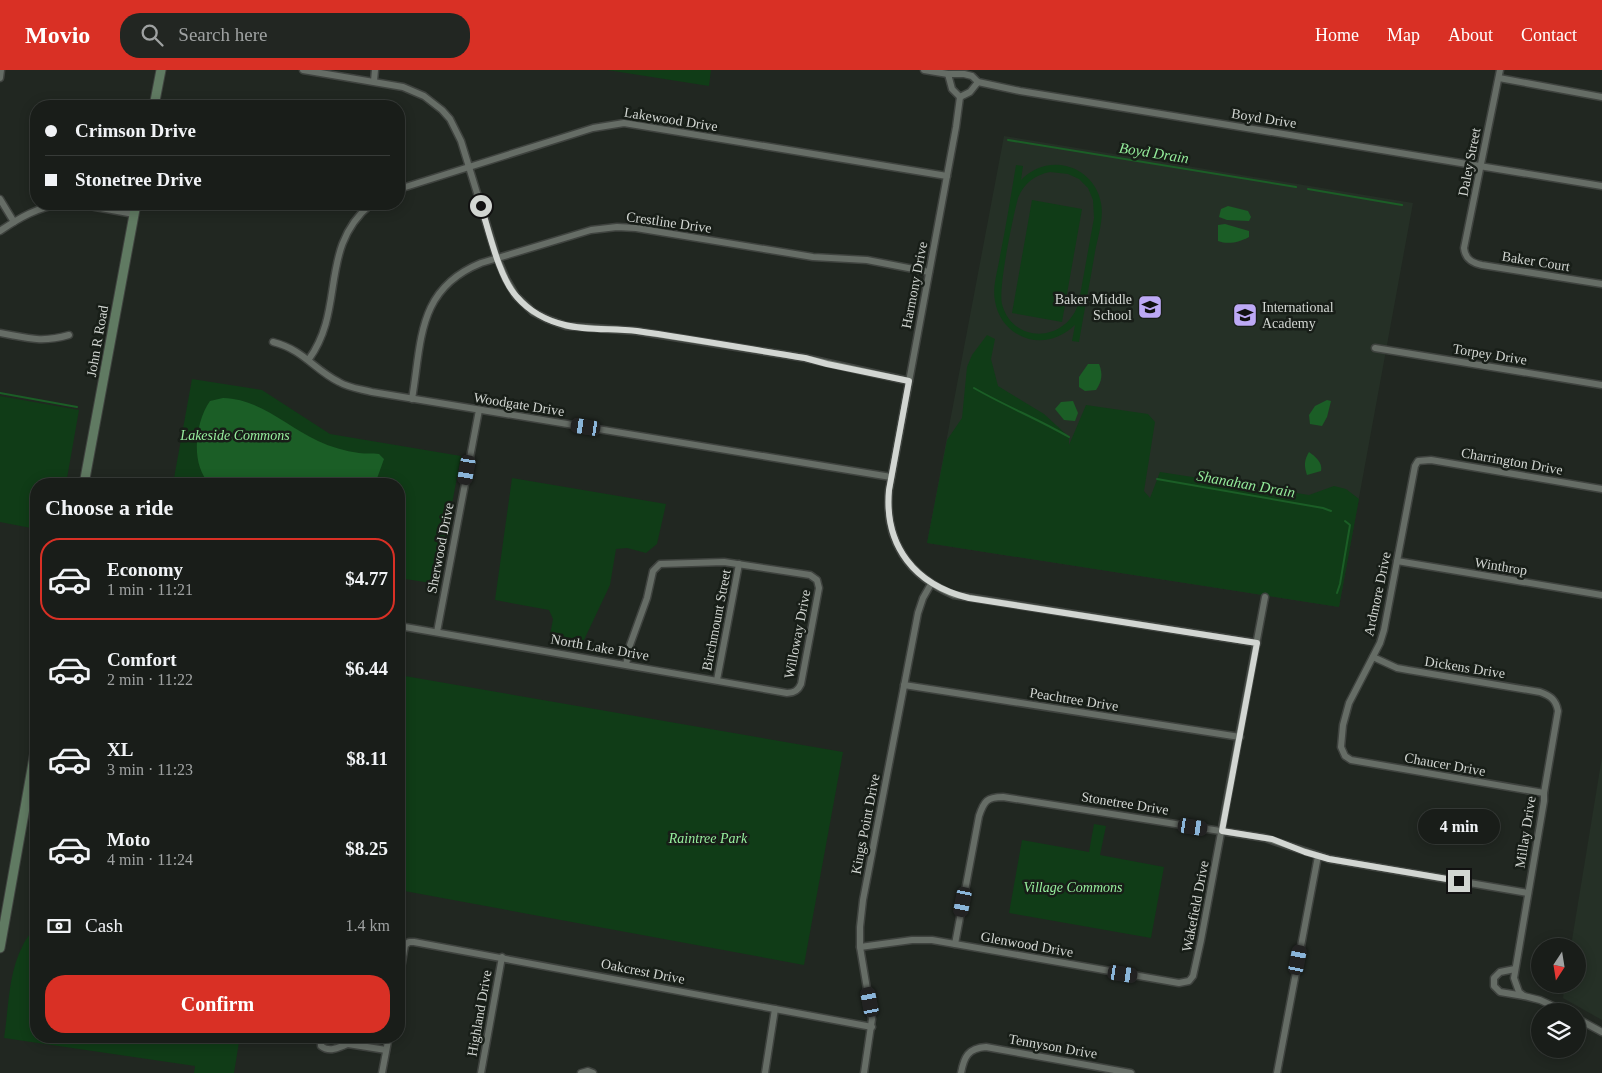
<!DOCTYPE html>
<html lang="en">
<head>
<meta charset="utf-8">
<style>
  :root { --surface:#191d19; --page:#222622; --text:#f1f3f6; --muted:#9fa2a2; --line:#373b38; --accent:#d93025 }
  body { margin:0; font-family:"Times New Roman",serif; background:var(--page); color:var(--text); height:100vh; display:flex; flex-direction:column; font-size:19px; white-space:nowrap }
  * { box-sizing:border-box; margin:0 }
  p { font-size:16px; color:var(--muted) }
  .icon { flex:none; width:28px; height:28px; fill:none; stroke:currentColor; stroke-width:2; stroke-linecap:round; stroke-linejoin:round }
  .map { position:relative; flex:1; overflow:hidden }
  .panel { position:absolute; left:30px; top:408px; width:375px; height:565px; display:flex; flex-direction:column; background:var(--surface); border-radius:20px; box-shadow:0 2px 12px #0003,0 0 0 1px var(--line) }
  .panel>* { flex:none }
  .hud { position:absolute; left:30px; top:30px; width:375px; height:110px; border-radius:20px; box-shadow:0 2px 12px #0003,0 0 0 1px var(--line); display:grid; align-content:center; height:110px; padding:0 15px; background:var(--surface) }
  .needle { width:32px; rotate:192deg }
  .tools { position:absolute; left:1531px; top:868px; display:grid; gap:10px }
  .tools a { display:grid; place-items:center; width:55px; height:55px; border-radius:50%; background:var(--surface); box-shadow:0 2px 12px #0003,0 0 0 1px var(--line); font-size:25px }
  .end { position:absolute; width:22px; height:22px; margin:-11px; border:6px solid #d2d6d2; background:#111; box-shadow:0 0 0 2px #111 }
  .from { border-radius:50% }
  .bubble { position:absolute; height:35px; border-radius:18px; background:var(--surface); box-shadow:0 2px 12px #0003,0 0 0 1px var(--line); font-size:16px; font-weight:700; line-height:35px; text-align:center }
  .car { position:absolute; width:15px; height:30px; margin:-15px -8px; border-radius:6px; box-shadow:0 0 4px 1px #0007; background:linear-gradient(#222 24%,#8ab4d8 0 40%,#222 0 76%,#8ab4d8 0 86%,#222 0) }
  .hud b { display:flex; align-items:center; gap:18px; height:48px; font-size:19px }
  .hud b+b { border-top:1px solid var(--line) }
  .hud i { width:12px; height:12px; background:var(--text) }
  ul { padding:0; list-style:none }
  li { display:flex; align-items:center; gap:15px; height:82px; margin:0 10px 8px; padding:0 5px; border:2px solid transparent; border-radius:20px }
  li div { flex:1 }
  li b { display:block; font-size:19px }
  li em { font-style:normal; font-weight:700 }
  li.selected { border-color:var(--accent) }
  li>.icon { width:45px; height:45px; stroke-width:1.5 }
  h2 { padding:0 15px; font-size:22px; line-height:60px }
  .pay { display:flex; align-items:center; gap:12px; height:55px; padding:0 15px; font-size:19px }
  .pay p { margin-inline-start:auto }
  .button { display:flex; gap:10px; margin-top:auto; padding:10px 15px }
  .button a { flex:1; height:58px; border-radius:20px; background:var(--accent); color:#fff; font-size:20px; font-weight:700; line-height:58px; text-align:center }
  header { display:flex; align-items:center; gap:30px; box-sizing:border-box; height:70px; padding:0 25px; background:var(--accent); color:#fff }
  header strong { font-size:24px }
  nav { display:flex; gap:28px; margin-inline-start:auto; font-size:18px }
  .search { width:350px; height:45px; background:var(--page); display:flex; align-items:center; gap:12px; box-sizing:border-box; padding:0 18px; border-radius:20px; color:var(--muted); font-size:19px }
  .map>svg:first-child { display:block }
  .built { fill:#253026 }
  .green { fill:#103c17; fill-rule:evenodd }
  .water { fill:#1b5e26 }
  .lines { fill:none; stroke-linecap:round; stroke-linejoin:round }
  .stream { stroke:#1b5e26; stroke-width:2 }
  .street-casing { stroke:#3f433f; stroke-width:9 }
  .secondary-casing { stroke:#3f433f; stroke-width:11 }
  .street { stroke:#666d66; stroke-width:6 }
  .secondary { stroke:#607a62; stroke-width:9 }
  .route { stroke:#d2d6d2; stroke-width:6 }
  .labels { text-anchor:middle; stroke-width:5; stroke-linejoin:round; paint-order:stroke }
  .street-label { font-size:14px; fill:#d2d6d2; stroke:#181e18 }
  .poi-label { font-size:14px; fill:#d2d6d2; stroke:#181e18; text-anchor:end }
  .park-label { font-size:14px; font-style:italic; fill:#98f09f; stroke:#181e18 }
  .water-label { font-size:15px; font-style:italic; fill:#93eb9a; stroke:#181e18 }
</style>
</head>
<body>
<header>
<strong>Movio</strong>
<div class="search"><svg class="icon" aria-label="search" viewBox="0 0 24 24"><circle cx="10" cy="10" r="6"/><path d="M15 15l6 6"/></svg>Search here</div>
<nav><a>Home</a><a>Map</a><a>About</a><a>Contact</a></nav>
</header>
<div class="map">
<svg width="1602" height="1003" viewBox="0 0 1602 1003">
  <rect width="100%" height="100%" fill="#212721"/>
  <g class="built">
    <polygon points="1004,66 1413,133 1339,537 927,473"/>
    <polygon points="1602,687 1602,950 1563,928 1565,914 1578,914 1578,876 1571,876"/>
  </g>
  <g class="green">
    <polygon points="607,0 711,0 709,16"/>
    <path d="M1016 95 1023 96 1021 110C1033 98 1049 92 1066 96 1084 100 1098 115 1101 133 1104 149 1098 166 1095 182 1090 212 1084 242 1079 272L1072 271 1075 255C1062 267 1046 273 1029 269 1011 264 998 250 995 231 992 217 998 200 1000 186 1006 156 1011 125 1016 95ZM1050 102 1068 104 1079 109 1088 118 1093 130 1094 148 1079 231C1069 272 1013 276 1002 234 998 218 1013 147 1018 128 1024 113 1035 105 1050 102Z"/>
    <polygon points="1032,130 1082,139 1062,252 1012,243"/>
    <polygon points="987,265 995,269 991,289 998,316 1044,344 1069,367 1069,375 1086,335 1148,344 1155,352 1144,421 1150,428 1160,402 1309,425 1334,416 1346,419 1359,429 1339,537 927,473 947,370 962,348 967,297 972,285"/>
    <polygon points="192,309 262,320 330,364 461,386 437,514 399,508 399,414 187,414 174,408"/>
    <polygon points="0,326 79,340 66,414 36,414 36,459 0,452"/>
    <polygon points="512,408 666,434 657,474 646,483 627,478 616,479 610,515 584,570 550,565 553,549 549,540 495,530"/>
    <polygon points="399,605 843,682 804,895 399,820"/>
    <polygon points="1094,754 1106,756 1100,785 1164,797 1151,868 1009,843 1022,770 1089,782"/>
    <path d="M36 855V966H240L234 1003H194L195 996 4 968C9 937 8 903 23 875 26 868 32 862 36 855Z"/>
  </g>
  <g class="water">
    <polygon points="1228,136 1248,141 1251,147 1249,151 1227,150 1219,147 1221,139"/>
    <path d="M1225 154 1249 161V167C1240 172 1228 175 1218 171V155Z"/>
    <path d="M1088 294H1099C1103 304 1102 311 1096 320L1085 321 1079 317V307Z"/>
    <path d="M223 328C260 329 286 356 318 371 331 377 345 381 359 383 366 384 372 383 379 384L384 389 375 414H210C190 395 195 352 210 331Z"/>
    <polygon points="1327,330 1331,331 1327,347 1322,356 1310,354 1309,345 1315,336"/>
    <polygon points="1073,331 1078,343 1075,351 1064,350 1055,339 1061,332"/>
    <path d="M1309 382C1315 386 1323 393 1321 401L1307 405C1304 396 1304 390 1309 382Z"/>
  </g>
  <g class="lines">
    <g class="stream">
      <polyline points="1008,70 1296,117"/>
      <polyline points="1308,119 1402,135"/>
      <path d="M974 318C1005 336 1038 349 1069 367"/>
      <polyline points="0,323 77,337"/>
      <polyline points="1157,409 1323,438 1331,441"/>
      <polyline points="1337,523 1340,514 1350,455 1345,451"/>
    </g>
    <defs>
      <g id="street">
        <polyline points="303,0 403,17 424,26 442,40 450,49 461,71 497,188 506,209 516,226 533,242 547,249 566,256 636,261 805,288 909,311"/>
        <polyline points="924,0 948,4 964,4 972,6 978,12 1020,21 1602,116"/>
        <path d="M1500 0 1464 178C1465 189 1472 193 1482 195L1602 214"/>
        <polyline points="948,4 952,19 960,27 970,22 978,12"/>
        <polyline points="0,8 1,0"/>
        <polyline points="1499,8 1602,27"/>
        <polyline points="374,11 375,0"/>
        <path d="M960 27 956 57 889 420C884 470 908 506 954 525L1257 573"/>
        <polyline points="399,119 593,58 624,53 947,106"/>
        <polyline points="0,129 14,152"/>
        <polyline points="79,134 134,144"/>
        <path d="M0 161C19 148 38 137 61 134"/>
        <path d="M0 263C28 268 41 273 69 265"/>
        <path d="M273 272C304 280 313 299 339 312 349 318 361 319 372 322L891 407"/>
        <polyline points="1375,278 1602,315"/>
        <path d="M309 289C346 238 318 178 371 134"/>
        <path d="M412 329C422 270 417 219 481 193L591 160 617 157 636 158 813 187 867 190 929 202"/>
        <polyline points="1397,491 1602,525"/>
        <path d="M399 556 787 623C794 623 798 621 801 614L819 518 817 510 810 505 724 492 660 494 653 501 647 528 630 575 626 595"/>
        <polyline points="437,562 479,340"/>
        <path d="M1373 587 1397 598 1408 600 1540 622C1551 626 1556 630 1558 641L1544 723V731L1514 908 1519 922 1524 926 1540 930 1564 941"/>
        <polyline points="717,610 739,494"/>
        <polyline points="904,615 1240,667"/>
        <polyline points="1544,723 1351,690 1345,686 1341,677 1343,655 1349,633 1380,573 1384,560 1415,396 1418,391 1431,390 1602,419"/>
        <path d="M955 874 979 746C984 731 987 727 1003 727L1265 768 1329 789 1528 823"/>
        <polyline points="860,877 912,870 932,870 1179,913 1189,911 1193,906 1201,870 1265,527"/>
        <polyline points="1515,899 1500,902 1494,908 1494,916 1500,922 1524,926"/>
        <polyline points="399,910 405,875 409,872 414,872 872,957"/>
        <polyline points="1578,949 1602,962"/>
        <path d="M321 966V976C330 983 339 977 348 974"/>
        <polyline points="339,966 348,974 386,980"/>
        <polyline points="382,1003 389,966"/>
        <polyline points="481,1003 502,887"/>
        <polyline points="581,1003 588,1001 593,1003"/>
        <polyline points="765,1003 775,939"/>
        <polyline points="864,1003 872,949 860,877 860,857 863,830 918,543 923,528 931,514"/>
        <path d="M961 1003C964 987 968 978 986 977L1131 1003"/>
        <polyline points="1277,1003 1318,786"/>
      </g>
      <g id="secondary">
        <polyline points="154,36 161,0"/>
        <polyline points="84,414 136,134"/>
        <polyline points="0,878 36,676"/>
      </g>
    </defs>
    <use href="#street" class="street-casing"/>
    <use href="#secondary" class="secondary-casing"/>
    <use href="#street" class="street"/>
    <use href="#secondary" class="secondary"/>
  </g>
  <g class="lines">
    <path class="route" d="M481 136C489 161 499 208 517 227 529 241 547 251 565 255 588 261 613 258 637 261 693 269 749 279 805 288L827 294 909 311 889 420C884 476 915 515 969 528L1257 573 1222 761 1272 769 1305 782 1329 789 1459 811"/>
  </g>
  <defs>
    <symbol id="school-square" viewBox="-11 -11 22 22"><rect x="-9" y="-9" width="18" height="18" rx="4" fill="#bda9f5" stroke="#181e18"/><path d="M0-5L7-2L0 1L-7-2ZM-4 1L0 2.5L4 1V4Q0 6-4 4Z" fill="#111"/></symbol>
  </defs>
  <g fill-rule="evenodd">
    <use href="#school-square" x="1136" y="223" width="28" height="28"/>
    <use href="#school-square" x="1231" y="231" width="28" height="28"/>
  </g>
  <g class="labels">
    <g class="street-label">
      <text transform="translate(1264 48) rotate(9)" y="5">Boyd Drive</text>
      <text transform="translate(671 49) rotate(9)" y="5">Lakewood Drive</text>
      <text transform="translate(1469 92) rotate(-79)" y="5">Daley Street</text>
      <text transform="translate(669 152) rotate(8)" y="5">Crestline Drive</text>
      <text transform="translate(1536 191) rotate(9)" y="5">Baker Court</text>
      <text transform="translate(914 215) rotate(-79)" y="5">Harmony Drive</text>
      <text transform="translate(97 271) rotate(-80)" y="5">John R Road</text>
      <text transform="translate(1490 284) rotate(9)" y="5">Torpey Drive</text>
      <text transform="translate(519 334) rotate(9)" y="5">Woodgate Drive</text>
      <text transform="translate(1512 391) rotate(10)" y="5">Charrington Drive</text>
      <text transform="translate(440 478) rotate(-79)" y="5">Sherwood Drive</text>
      <text transform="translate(1501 496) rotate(9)" y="5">Winthrop</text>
      <text transform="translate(1377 524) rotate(-78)" y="5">Ardmore Drive</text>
      <text transform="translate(716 550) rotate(-79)" y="5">Birchmount Street</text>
      <text transform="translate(797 564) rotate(-79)" y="5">Willoway Drive</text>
      <text transform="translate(600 577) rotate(10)" y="5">North Lake Drive</text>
      <text transform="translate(1465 597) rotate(9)" y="5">Dickens Drive</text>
      <text transform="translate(1074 629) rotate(9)" y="5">Peachtree Drive</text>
      <text transform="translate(1445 694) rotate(10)" y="5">Chaucer Drive</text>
      <text transform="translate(1125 733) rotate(9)" y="5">Stonetree Drive</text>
      <text transform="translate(865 754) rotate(-79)" y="5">Kings Point Drive</text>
      <text transform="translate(1525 762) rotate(-81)" y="5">Millay Drive</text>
      <text transform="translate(1195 836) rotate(-79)" y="5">Wakefield Drive</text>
      <text transform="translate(1027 874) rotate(10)" y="5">Glenwood Drive</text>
      <text transform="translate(643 901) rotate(11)" y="5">Oakcrest Drive</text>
      <text transform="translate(479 943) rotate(-80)" y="5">Highland Drive</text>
      <text transform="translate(1053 976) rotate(10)" y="5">Tennyson Drive</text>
    </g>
    <g class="poi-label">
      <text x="1132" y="234">Baker Middle<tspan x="1132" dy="16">School</tspan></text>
      <text x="1262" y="242" text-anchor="start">International<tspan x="1262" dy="16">Academy</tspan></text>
    </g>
    <g class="park-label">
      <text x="235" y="370">Lakeside Commons</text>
      <text x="708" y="773">Raintree Park</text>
      <text x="1073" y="822">Village Commons</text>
    </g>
    <g class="water-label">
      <text transform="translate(1154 83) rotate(9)" y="5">Boyd Drain</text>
      <text transform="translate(1246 414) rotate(10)" y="5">Shanahan Drain</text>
    </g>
  </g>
</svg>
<div class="tools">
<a><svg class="needle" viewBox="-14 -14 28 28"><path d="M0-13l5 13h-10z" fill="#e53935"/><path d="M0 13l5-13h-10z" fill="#9fa2a2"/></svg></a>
<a><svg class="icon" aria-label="layers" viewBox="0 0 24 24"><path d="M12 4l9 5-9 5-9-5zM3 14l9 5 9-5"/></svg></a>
</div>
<i class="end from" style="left:481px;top:136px"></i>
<i class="end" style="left:1459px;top:811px"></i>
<div class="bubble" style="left:1418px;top:739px;width:82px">4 min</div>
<i class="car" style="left:586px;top:357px;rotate:279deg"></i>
<i class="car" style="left:467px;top:400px;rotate:190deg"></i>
<i class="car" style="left:1193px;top:757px;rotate:99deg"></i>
<i class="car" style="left:963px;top:832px;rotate:191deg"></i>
<i class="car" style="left:1298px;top:890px;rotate:11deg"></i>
<i class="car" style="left:1123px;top:904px;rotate:99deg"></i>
<i class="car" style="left:870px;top:932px;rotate:349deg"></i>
<div class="hud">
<b><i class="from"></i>Crimson Drive</b>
<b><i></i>Stonetree Drive</b>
</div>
<section class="panel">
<h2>Choose a ride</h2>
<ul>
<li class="selected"><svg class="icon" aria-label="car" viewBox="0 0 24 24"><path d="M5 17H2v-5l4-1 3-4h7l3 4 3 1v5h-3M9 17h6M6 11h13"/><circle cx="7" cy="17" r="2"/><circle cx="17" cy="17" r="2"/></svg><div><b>Economy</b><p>1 min · 11:21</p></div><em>$4.77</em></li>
<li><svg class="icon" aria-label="car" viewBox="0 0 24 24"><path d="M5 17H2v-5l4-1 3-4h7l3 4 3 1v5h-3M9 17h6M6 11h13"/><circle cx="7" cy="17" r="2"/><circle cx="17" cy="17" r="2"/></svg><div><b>Comfort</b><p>2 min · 11:22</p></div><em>$6.44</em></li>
<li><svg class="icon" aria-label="car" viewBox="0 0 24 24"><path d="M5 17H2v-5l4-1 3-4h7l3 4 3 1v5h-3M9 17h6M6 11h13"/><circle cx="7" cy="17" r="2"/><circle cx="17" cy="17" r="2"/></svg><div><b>XL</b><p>3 min · 11:23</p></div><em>$8.11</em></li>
<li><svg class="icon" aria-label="car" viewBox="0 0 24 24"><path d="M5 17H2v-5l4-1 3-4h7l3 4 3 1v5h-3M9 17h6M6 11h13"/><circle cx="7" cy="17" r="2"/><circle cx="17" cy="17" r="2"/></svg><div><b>Moto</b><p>4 min · 11:24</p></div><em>$8.25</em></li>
</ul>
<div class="pay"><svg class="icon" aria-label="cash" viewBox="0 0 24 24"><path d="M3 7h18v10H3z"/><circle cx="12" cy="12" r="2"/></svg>Cash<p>1.4 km</p></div>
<div class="button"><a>Confirm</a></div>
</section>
</div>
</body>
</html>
